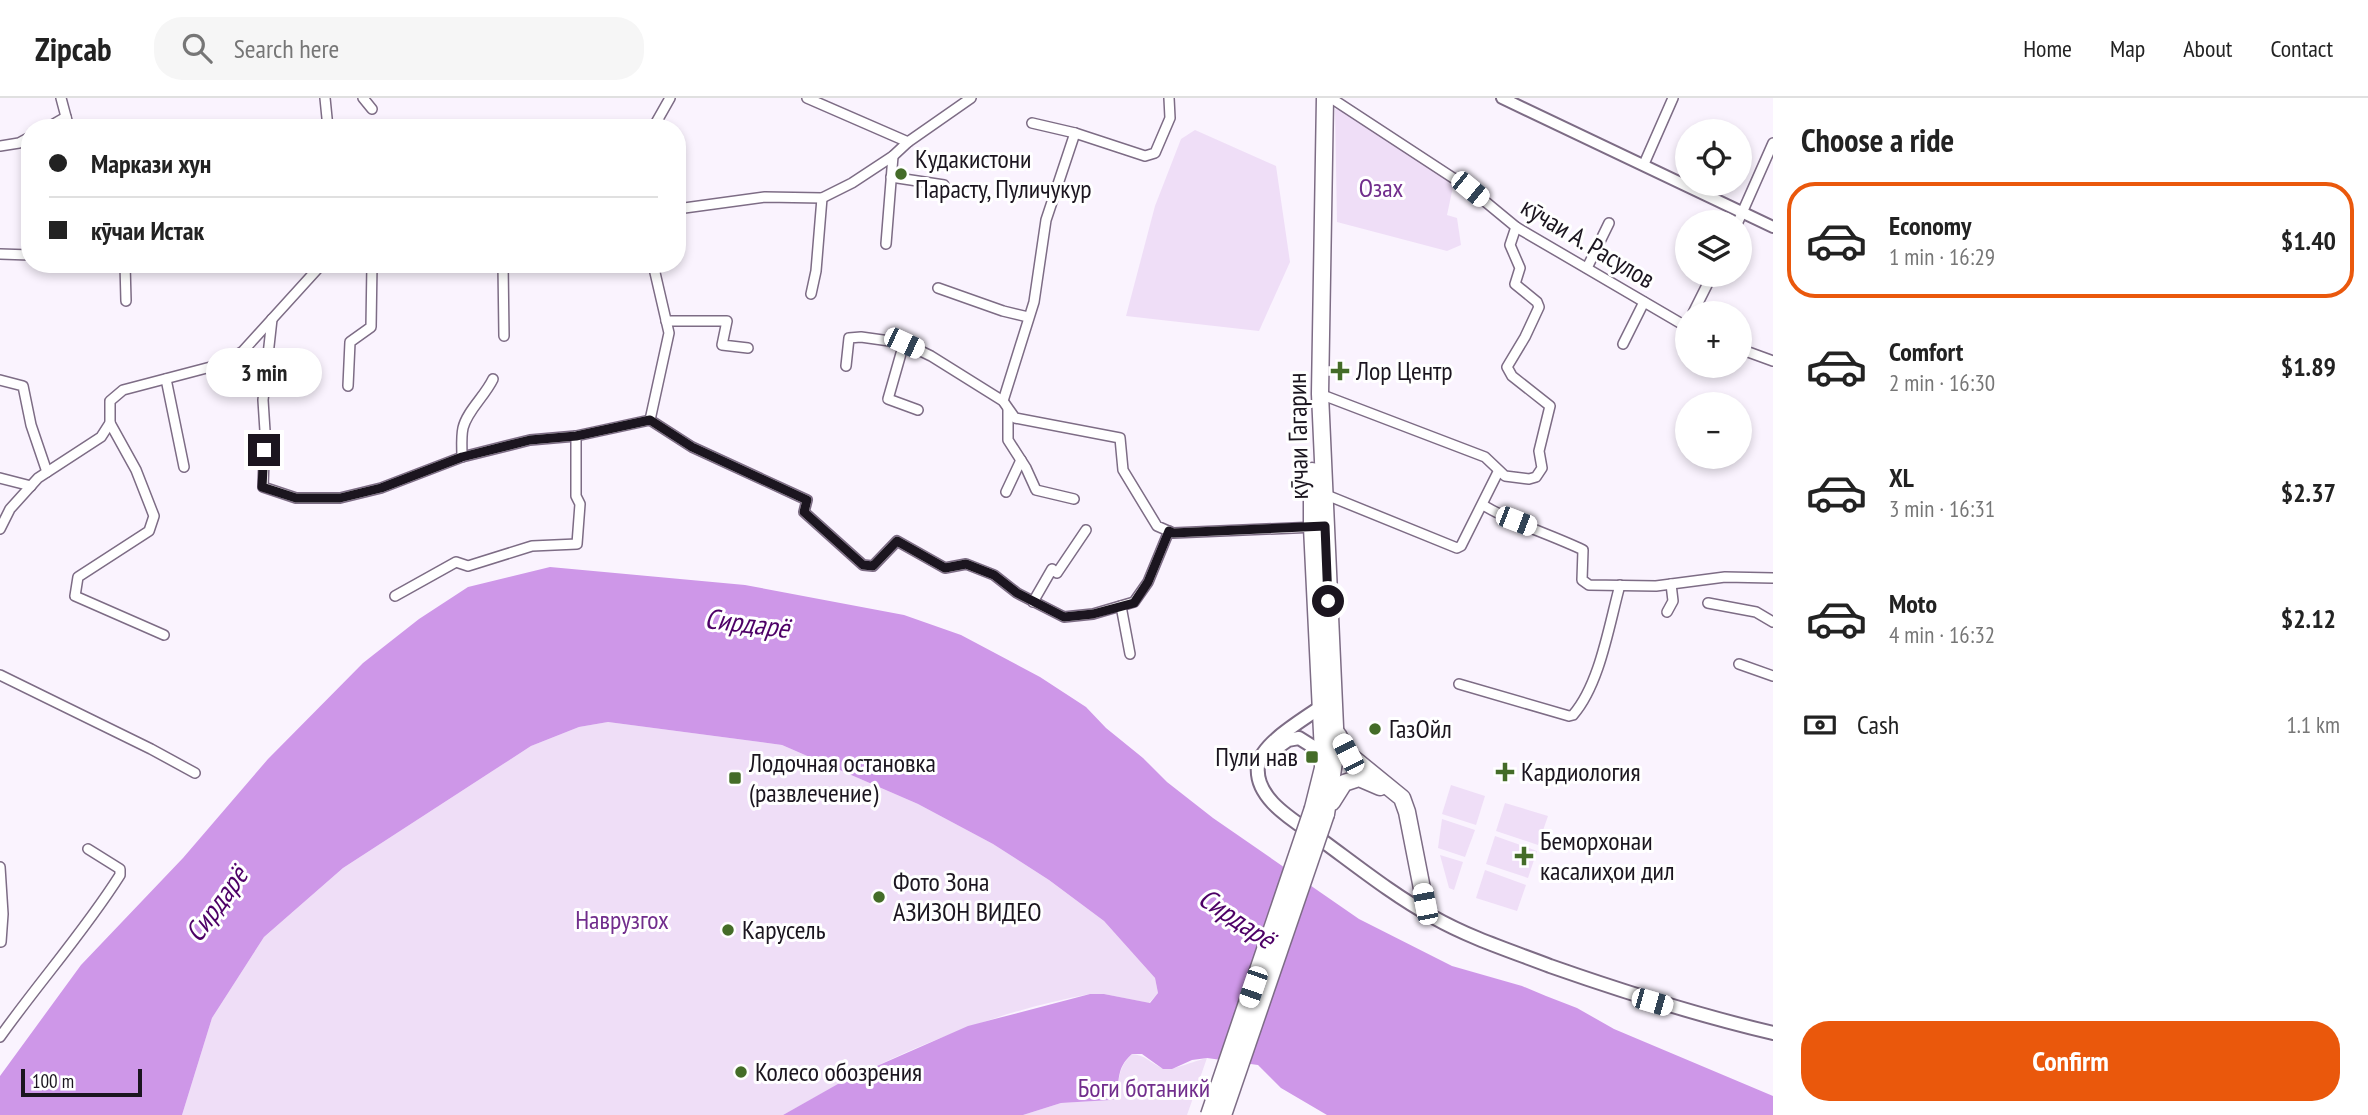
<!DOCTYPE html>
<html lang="en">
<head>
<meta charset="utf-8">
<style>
  :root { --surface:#fff; --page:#f6f6f6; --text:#222; --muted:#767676; --line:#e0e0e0; --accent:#ea580c }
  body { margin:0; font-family:"PT Sans Narrow",sans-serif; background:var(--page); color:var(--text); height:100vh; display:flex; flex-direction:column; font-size:26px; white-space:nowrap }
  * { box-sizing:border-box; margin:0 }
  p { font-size:23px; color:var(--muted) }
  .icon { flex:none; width:38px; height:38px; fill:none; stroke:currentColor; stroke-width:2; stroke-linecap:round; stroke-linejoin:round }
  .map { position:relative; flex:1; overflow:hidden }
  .panel { display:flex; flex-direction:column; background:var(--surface); width:595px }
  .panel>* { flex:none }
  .hud { position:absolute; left:21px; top:21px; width:665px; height:154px; border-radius:28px; box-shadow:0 4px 10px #0003; display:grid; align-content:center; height:154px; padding:0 28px; background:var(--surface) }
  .fabs { position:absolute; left:1675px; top:21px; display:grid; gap:14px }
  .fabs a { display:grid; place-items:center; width:77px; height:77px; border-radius:50%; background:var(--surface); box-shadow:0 4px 10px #0003; font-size:35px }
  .scale { position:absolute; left:21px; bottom:18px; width:121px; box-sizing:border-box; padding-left:7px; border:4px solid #1b151f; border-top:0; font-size:19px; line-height:24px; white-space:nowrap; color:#1b151f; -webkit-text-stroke:5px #fff; paint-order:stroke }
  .end { position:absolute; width:32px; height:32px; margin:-16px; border:9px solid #1b151f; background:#fff; box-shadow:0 0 0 4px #fff }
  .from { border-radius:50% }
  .bubble { position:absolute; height:49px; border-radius:24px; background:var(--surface); box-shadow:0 4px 10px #0003; font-size:23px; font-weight:700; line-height:49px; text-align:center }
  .car { position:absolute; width:21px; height:42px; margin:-21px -10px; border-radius:9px; box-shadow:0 0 5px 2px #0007; background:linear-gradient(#fff 24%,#345 0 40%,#fff 0 76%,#345 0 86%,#fff 0) }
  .hud b { display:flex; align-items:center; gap:24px; height:66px; font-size:26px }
  .hud b+b { border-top:2px solid var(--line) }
  .hud i { width:18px; height:18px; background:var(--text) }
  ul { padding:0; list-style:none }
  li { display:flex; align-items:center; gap:21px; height:116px; margin:0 14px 10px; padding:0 14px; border:4px solid transparent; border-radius:28px }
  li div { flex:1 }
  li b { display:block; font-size:26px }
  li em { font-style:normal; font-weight:700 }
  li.selected { border-color:var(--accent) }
  li>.icon { width:63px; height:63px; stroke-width:1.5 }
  h2 { padding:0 28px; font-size:32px; line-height:84px }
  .pay { display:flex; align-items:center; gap:18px; height:77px; padding:0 28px; font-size:26px }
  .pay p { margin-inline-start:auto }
  .primary-button { display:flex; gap:14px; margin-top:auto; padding:14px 28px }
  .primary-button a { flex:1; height:80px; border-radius:28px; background:var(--accent); color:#fff; font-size:28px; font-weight:700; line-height:80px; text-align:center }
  header { display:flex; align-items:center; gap:42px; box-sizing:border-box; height:98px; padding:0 35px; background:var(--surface); border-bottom:2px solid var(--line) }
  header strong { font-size:33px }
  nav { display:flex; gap:38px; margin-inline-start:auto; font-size:24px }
  .search { width:490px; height:63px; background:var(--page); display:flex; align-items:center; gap:18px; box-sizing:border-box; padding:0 24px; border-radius:28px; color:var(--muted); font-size:26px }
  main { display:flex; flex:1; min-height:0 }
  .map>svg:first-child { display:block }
  .green { fill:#efdef7 }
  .water { fill:#ce97e8 }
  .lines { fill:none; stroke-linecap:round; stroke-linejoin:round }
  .minor-casing { stroke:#7d6c85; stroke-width:12 }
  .tertiary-casing { stroke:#7d6c85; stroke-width:14 }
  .secondary-casing { stroke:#7d6c85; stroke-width:16 }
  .trunk-casing { stroke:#7d6c85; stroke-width:19 }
  .minor { stroke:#fff; stroke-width:9 }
  .tertiary { stroke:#fff; stroke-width:10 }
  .secondary { stroke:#fff; stroke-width:12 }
  .trunk { stroke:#fff; stroke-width:16 }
  .trunk-bridge-casing { stroke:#7d6c85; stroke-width:19; stroke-linecap:butt }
  .trunk-bridge { stroke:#fff; stroke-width:16 }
  .route { stroke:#1b151f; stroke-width:9 }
  .poi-dot { fill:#446c28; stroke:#fff; stroke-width:2.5 }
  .labels { text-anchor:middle; stroke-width:6; stroke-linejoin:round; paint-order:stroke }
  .poi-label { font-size:26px; fill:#1b151f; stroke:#fff; text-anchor:start }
  .park-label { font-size:26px; fill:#712d8c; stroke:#fff }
  .street-label { font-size:26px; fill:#1b151f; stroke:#fff }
  .water-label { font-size:28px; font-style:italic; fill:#4d0066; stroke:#fff }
</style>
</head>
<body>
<header>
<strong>Zipcab</strong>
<div class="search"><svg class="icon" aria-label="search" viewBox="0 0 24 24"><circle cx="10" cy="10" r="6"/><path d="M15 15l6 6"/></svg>Search here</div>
<nav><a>Home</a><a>Map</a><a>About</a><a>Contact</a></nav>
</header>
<main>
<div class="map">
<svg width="1773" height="1017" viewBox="0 0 1773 1017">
  <rect width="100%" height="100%" fill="#faf3fe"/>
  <g class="green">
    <polygon points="1335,11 1349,14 1454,84 1447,117 1457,120 1461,147 1447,153 1337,124"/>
    <polygon points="1195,32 1276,68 1290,164 1259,233 1126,218 1155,108 1181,41"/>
    <path d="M608 624 782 647 918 706 993 746 1049 782 1104 823 1155 880 1158 895 1149 905 1104 896H1090C980 916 879 963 783 1017H182L212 920 264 839 343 770 531 648 579 629Z"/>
    <polygon points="1451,687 1485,698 1476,727 1442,716"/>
    <polygon points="1505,705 1548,718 1538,747 1496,733"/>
    <polygon points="1442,721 1475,732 1465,759 1438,750"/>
    <polygon points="1495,738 1537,753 1528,780 1486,766"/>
    <polygon points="1440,757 1463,764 1454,792 1449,790"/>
    <polygon points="1485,772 1526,787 1517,813 1476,800"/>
    <path d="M1132 956C1146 957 1150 965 1162 970 1171 974 1196 962 1207 960L1187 1017H1023L1061 1005 1111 1002C1123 985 1114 973 1132 956Z"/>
  </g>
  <path class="water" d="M550 469 745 487 904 517 961 537 1040 579 1086 609 1106 630 1143 660 1167 684 1213 720 1359 821 1452 868 1522 888 1546 898 1577 910 1614 931 1773 998V1017H1327L1281 990 1258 967 1207 960 1192 962 1172 971H1163L1142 956H1132C1115 971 1121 982 1115 1001L1111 1002 1061 1005 1023 1017H783L845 982 968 928 1090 896H1104L1150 905 1158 895 1155 880 1104 823 1049 782 993 746 918 706 782 647 608 624 579 629 531 648 343 770 264 839 212 920 182 1017H0V978L81 867 183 760 268 661 363 565 419 521 468 489Z"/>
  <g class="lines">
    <defs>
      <g id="minor">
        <polyline points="61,0 69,30"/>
        <polyline points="325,0 328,30"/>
        <polyline points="363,0 372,11"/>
        <polyline points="807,0 908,44"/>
        <polyline points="1331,0 1470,91 1516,129 1687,229"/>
        <polyline points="1032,25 1075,35 1145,58 1155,55 1170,20 1169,0"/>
        <polyline points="47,30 66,19"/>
        <polyline points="653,30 670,0"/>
        <polyline points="0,48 19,45 30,39"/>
        <polyline points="1644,66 1673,0"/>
        <polyline points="891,79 944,87"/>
        <polyline points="677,111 765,99 822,100 852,85 893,58 908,44 971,0"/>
        <polyline points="1738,124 1773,45"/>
        <polyline points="886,146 893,58"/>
        <polyline points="0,156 30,157"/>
        <polyline points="125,166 126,203"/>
        <polyline points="503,166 504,238"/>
        <polyline points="1587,170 1609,125"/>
        <polyline points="938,190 1003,213 1028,219"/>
        <polyline points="811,196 816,173 822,100"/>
        <polyline points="1693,215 1712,177"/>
        <polyline points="272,221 263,302 265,333 263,389 296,400 340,400 381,390 462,359 530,342 576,338 650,322 692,349 807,402 804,414 863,467 873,468 897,443 945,470 966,466 994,477 1017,495 1064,519 1093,516 1134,504 1148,484 1169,433"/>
        <polyline points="666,223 727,223 722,247 748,250"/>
        <polyline points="904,245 888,301 918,312"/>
        <polyline points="1623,246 1644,204"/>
        <polyline points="1740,251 1773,263"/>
        <polyline points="846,268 849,240 861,239 904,245 931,258 1003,303 1015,320 1120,340 1123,372 1157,428 1173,435 1316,429"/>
        <polyline points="166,281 184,369"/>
        <polyline points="0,282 23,288 31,327 47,374"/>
        <polyline points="348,288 350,244 371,229 372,166"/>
        <polyline points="1320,296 1485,359 1505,378 1529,381 1536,379 1542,370 1539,353 1550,308 1512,278 1507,269 1525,239 1539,209 1537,204 1515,186 1520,170 1510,147 1516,129"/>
        <polyline points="1003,303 1034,204 1046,122 1075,35"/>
        <polyline points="1008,312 1008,342 1026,370 1036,392 1074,401"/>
        <polyline points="650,322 669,235 653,166"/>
        <polyline points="110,325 136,372 154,418 149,433 78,479 75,498 164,537"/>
        <path d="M462 359C462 350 461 339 463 330 467 313 485 298 493 281"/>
        <polyline points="0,380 31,388"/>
        <polyline points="1006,394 1021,362"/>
        <polyline points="1324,396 1457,450 1461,448 1498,374"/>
        <path d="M1483 407C1514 426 1550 436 1583 452L1582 482 1589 487 1656 488 1725 479 1773 480"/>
        <polyline points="0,431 10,411 38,380 101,339 110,325 110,303 123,292 222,266 243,253 322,166"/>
        <polyline points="395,498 456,464 468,468 532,448 577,446 580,406 576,398 576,338"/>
        <polyline points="1033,504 1052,471 1057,475 1086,432"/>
        <polyline points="1708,505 1756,514 1773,524"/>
        <polyline points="1121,508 1130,556"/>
        <polyline points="1667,514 1673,503 1671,486"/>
        <polyline points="1739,566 1773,578"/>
        <polyline points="0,577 151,651 195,675"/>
        <path d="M1459 586 1569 618 1573 617C1600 586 1609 527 1620 487"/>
        <polyline points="0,769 3,816 1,844"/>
        <path d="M0 939C39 884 84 834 120 777V771L88 751"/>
      </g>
      <polyline id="tertiary" points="1502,0 1773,129"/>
      <g id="secondary">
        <path d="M1322 608C1303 622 1261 645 1258 668 1254 702 1297 724 1320 741 1357 768 1393 797 1433 819 1470 840 1511 853 1550 868 1624 894 1697 917 1773 935"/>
        <polyline points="1278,649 1288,642 1299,640 1323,655"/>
      </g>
      <g id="trunk">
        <polyline points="1325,0 1320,296 1336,651 1326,716"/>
        <polyline points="1312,373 1312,429 1323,655 1323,670 1313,710"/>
        <polyline points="1338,637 1348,656 1402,700 1407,714 1425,806"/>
        <polyline points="1332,704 1344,685 1359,680 1380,689"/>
      </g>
    </defs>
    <use href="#minor" class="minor-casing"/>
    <use href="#tertiary" class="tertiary-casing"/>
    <use href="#secondary" class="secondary-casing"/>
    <use href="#trunk" class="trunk-casing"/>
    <use href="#minor" class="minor"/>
    <use href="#tertiary" class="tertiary"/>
    <use href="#secondary" class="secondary"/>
    <use href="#trunk" class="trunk"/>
    <defs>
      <g id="trunk-bridge">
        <polyline points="1209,1017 1313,710"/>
        <polyline points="1223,1017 1326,716"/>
      </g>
    </defs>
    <use href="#trunk-bridge" class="trunk-bridge-casing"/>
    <use href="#trunk-bridge" class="trunk-bridge"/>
  </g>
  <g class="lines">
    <polyline class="route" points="264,352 262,389 296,400 340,400 381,390 462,359 530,342 576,338 650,322 692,349 807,402 804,414 863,467 873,468 897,443 945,470 966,466 994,477 1017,495 1064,519 1093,516 1134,505 1148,484 1169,433 1173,435 1325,428 1328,503"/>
  </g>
  <g class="poi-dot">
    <circle cx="901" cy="76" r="7"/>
    <path d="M1336.5 262.5h7v7h7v7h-7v7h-7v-7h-7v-7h7z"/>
    <circle cx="1375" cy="631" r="7"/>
    <rect x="1305" y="652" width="14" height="14" rx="3.5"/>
    <path d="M1501.5 663.5h7v7h7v7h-7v7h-7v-7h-7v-7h7z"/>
    <rect x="728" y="673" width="14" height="14" rx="3.5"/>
    <path d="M1520.5 747.5h7v7h7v7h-7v7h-7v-7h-7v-7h7z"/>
    <circle cx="879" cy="799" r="7"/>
    <circle cx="728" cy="832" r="7"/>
    <circle cx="741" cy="974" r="7"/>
  </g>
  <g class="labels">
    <g class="poi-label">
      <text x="915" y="70">Кудакистони<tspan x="915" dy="30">Парасту, Пуличукур</tspan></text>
      <text x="1356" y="282">Лор Центр</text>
      <text x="1389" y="640">ГазОйл</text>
      <text x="1298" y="668" text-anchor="end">Пули нав</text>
      <text x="749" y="674">Лодочная остановка<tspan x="749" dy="30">(развлечение)</tspan></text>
      <text x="1521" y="683">Кардиология</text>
      <text x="1540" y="752">Беморхонаи<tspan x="1540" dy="30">касалиҳои дил</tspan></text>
      <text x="893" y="793">Фото Зона<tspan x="893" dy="30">АЗИЗОН ВИДЕО</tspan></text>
      <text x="742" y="841">Карусель</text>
      <text x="755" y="983">Колесо обозрения</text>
    </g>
    <g class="park-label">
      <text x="1381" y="99">Озах</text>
      <text x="622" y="831">Наврузгох</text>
      <text x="1144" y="999">Боги ботаникй</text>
    </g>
    <g class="street-label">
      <text transform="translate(1588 145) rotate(31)" y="9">кӯчаи А. Расулов</text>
      <text transform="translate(1298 338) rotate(-91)" y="9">кӯчаи Гагарин</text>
    </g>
    <g class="water-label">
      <text transform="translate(747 525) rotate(7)" y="10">Сирдарё</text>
      <text transform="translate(216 806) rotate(-54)" y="10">Сирдарё</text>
      <text transform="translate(1237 820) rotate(34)" y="10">Сирдарё</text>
    </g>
  </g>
</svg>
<div class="fabs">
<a><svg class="icon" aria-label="locate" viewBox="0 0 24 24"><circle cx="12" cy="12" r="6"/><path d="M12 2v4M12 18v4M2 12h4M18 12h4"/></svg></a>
<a><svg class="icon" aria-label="layers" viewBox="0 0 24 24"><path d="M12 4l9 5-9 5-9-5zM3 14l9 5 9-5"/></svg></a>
<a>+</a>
<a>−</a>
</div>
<div class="scale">100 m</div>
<i class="end from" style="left:1328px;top:503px"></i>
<i class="end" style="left:264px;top:352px"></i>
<div class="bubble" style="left:206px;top:250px;width:116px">3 min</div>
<i class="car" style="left:1470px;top:91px;rotate:129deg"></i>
<i class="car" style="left:904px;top:245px;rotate:115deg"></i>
<i class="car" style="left:1516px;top:423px;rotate:111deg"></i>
<i class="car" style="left:1348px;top:656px;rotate:333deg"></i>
<i class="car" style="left:1425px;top:806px;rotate:349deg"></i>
<i class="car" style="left:1253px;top:889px;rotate:199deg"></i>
<i class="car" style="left:1652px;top:904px;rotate:106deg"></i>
<div class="hud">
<b><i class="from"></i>Маркази хун</b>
<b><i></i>кӯчаи Истак</b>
</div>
</div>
<section class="panel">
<h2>Choose a ride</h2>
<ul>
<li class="selected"><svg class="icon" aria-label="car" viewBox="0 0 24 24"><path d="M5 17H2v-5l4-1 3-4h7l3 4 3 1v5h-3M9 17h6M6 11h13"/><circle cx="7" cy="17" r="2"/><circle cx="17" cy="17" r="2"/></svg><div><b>Economy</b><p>1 min · 16:29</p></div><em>$1.40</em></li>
<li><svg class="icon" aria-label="car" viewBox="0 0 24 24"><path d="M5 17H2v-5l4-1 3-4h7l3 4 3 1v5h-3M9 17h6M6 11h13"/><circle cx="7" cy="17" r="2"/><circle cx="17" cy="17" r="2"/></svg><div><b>Comfort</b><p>2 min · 16:30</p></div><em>$1.89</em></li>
<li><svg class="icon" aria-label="car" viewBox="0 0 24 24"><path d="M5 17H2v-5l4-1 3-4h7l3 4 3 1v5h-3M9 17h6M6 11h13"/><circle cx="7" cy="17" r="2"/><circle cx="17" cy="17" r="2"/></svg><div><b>XL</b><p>3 min · 16:31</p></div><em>$2.37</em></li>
<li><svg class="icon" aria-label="car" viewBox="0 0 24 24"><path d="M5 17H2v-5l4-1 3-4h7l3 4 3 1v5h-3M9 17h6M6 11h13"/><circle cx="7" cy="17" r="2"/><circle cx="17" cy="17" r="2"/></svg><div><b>Moto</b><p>4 min · 16:32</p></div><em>$2.12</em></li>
</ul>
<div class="pay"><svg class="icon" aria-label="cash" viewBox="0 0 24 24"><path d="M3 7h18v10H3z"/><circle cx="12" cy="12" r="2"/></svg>Cash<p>1.1 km</p></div>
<div class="primary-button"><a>Confirm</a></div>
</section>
</main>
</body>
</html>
